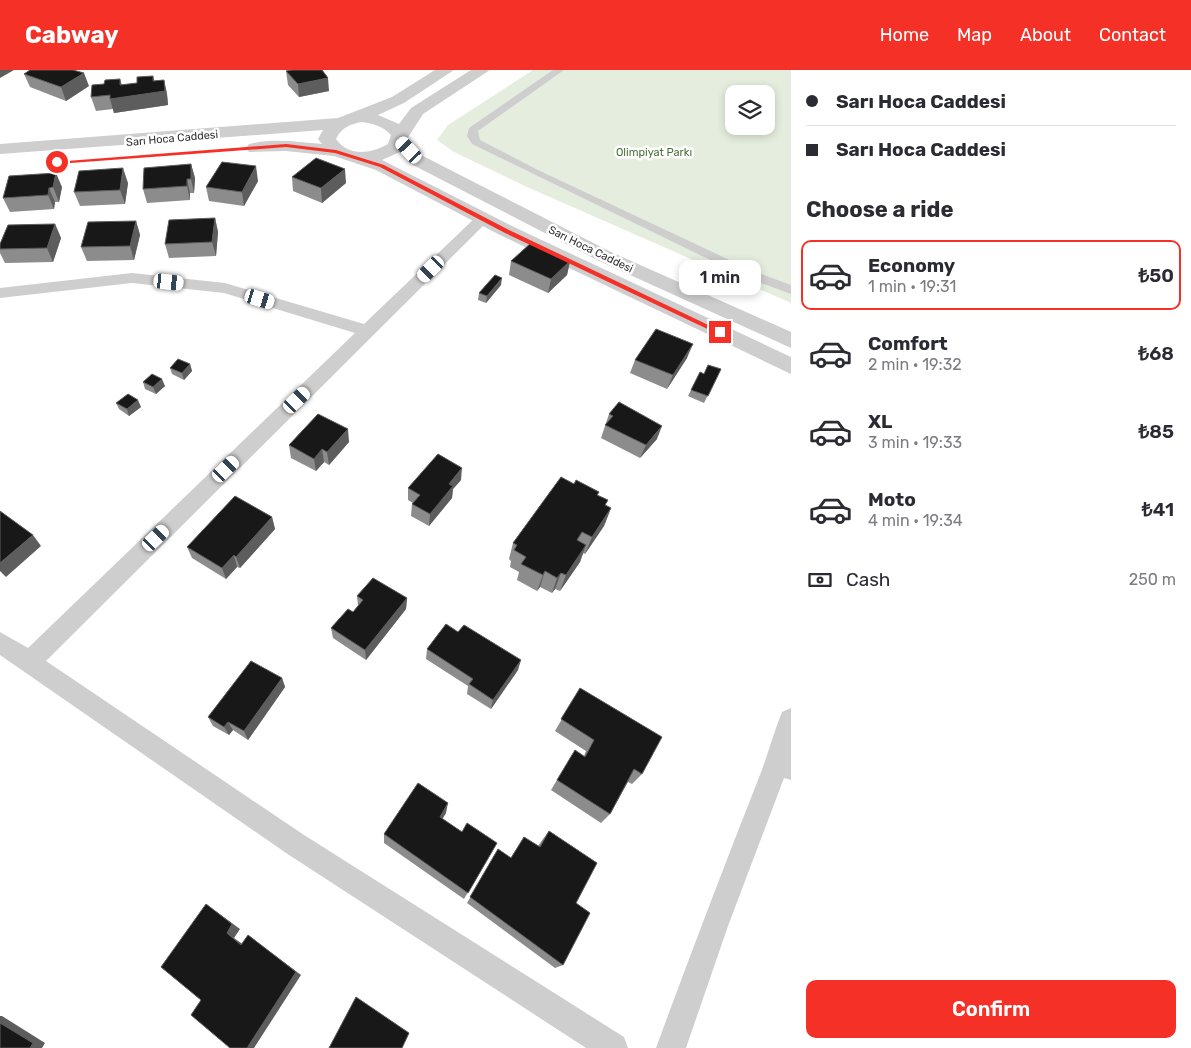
<!DOCTYPE html>
<html lang="en">
<head>
<meta charset="utf-8">
<style>
  :root { --surface:#fff; --page:#f7f7f7; --text:#2b2b33; --muted:#7c7c81; --line:#e1e1e2; --accent:#f53026 }
  body { margin:0; font-family:Rubik,sans-serif; background:var(--page); color:var(--text); height:100vh; display:flex; flex-direction:column; font-size:19px; white-space:nowrap }
  * { box-sizing:border-box; margin:0 }
  p { font-size:16px; color:var(--muted) }
  .icon { flex:none; width:28px; height:28px; fill:none; stroke:currentColor; stroke-width:2; stroke-linecap:round; stroke-linejoin:round }
  .map { position:relative; flex:1; overflow:hidden }
  .details { display:flex; flex-direction:column; background:var(--surface); width:400px }
  .details>* { flex:none }
  .top-card { display:grid; align-content:center; height:110px; padding:0 15px; background:var(--surface) }
  .controls { position:absolute; left:725px; top:15px; display:grid; gap:10px }
  .controls a { display:grid; place-items:center; width:50px; height:50px; border-radius:10px; background:var(--surface); box-shadow:0 2px 8px #0003; font-size:25px }
  .end { position:absolute; width:22px; height:22px; margin:-11px; border:6px solid #f53026; background:#fff; box-shadow:0 0 0 2px #fff }
  .from { border-radius:50% }
  .bubble { position:absolute; height:35px; border-radius:10px; background:var(--surface); box-shadow:0 2px 8px #0003; font-size:16px; font-weight:600; line-height:35px; text-align:center }
  .car { position:absolute; width:15px; height:30px; margin:-15px -8px; border-radius:6px; box-shadow:0 0 4px 1px #0007; background:linear-gradient(#fff 24%,#345 0 40%,#fff 0 76%,#345 0 86%,#fff 0) }
  .top-card b { display:flex; align-items:center; gap:18px; height:48px; font-size:19px }
  .top-card b+b { border-top:1px solid var(--line) }
  .top-card i { width:12px; height:12px; background:var(--text) }
  ul { padding:0; list-style:none }
  li { display:flex; align-items:center; gap:15px; height:70px; margin:0 10px 8px; padding:0 5px; border:2px solid transparent; border-radius:10px }
  li div { flex:1 }
  li b { display:block; font-size:19px }
  li em { font-style:normal; font-weight:600 }
  li.on { border-color:var(--accent) }
  li>.icon { width:45px; height:45px; stroke-width:1.5 }
  h2 { padding:0 15px; font-size:22px; line-height:60px }
  .pay { display:flex; align-items:center; gap:12px; height:55px; padding:0 15px; font-size:19px }
  .pay p { margin-inline-start:auto }
  .action { display:flex; gap:10px; margin-top:auto; padding:10px 15px }
  .action a { flex:1; height:58px; border-radius:10px; background:var(--accent); color:#fff; font-size:20px; font-weight:600; line-height:58px; text-align:center }
  header { display:flex; align-items:center; gap:30px; box-sizing:border-box; height:70px; padding:0 25px; background:var(--accent); color:#fff }
  header strong { font-size:24px }
  nav { display:flex; gap:28px; margin-inline-start:auto; font-size:18px }
  main { display:flex; flex:1; min-height:0 }
  .map>svg:first-child { display:block }
  .green { fill:#e5eede; fill-rule:evenodd }
  .lines { fill:none; stroke-linecap:round; stroke-linejoin:round }
  .pedestrian { fill:#cecece; fill-rule:evenodd }
  .minor { fill:#cecece; fill-rule:evenodd }
  .tertiary { fill:#cecece; fill-rule:evenodd }
  .wall { fill:#8c8c8c }
  .shaded-wall { fill:#5d5d5d }
  .building { fill:#181818; stroke:#5d5d5d }
  .route { fill:#f53026 }
  .labels { text-anchor:middle; stroke-width:5; stroke-linejoin:round; paint-order:stroke }
  .far-street-label { font-size:11px; fill:#313131; stroke:#fff }
  .far-park-label { font-size:11px; fill:#4c7139; stroke:#fff }
</style>
</head>
<body>
<header>
<strong>Cabway</strong>
<nav><a>Home</a><a>Map</a><a>About</a><a>Contact</a></nav>
</header>
<main>
<div class="map">
<svg width="791" height="978" viewBox="0 0 791 978">
  <rect width="100%" height="100%" fill="#fff"/>
  <path class="green" d="M533 0H791V233L527 117 454 82 437 70 448 55ZM734 24H766V56H734Z"/>
  <g class="lines">
    <polygon class="pedestrian" points="553,0 564,0 478,61 480,70 538,100 753,201 791,215 791,224 745,207 472,74 467,66 469,58"/>
    <g class="minor">
      <polygon points="482,144 490,149 487,152 46,591 304,765 624,967 628,978 586,978 286,783 0,585 0,562 28,578 355,263 224,223 132,213 0,228 0,218 132,203 225,213 364,254 477,146"/>
      <path d="M791 638V710L784 708 728 856 686 978H656C689 888 723 799 758 710 767 688 773 664 782 642Z"/>
    </g>
    <path class="tertiary" d="M435 0H454L404 33 378 45 399 54 411 38 471 0H490L423 44 407 69 423 86 611 182 791 262V278L597 190 411 94 400 82 382 90 514 157 791 287V304L500 165 376 100 334 86 286 81 249 82 246 78 249 74C273 68 298 72 322 74L318 69 323 60 0 84V74L338 48 392 27ZM362 52C374 54 383 56 391 65L388 74C370 84 349 87 336 69 341 58 350 54 362 52Z"/>
  </g>
  <g class="wall">
    <polygon points="286,1 329,21 299,27 288,15"/>
    <polygon points="24,4 89,16 66,31 30,17"/>
    <polygon points="164,10 167,24 168,35 114,43 113,39 96,41 91,27 122,15"/>
    <polygon points="191,94 195,108 194,123 190,123 190,130 147,133 143,119"/>
    <polygon points="9,106 62,117 59,132 55,132 54,139 10,142 3,128"/>
    <polygon points="292,107 346,113 322,133 293,121"/>
    <polygon points="258,111 244,136 209,131 206,117"/>
    <polygon points="128,113 125,134 80,136 74,122"/>
    <polygon points="215,148 218,162 216,186 169,188 165,174"/>
    <polygon points="136,151 140,165 134,190 87,191 81,177"/>
    <polygon points="55,154 61,168 53,192 5,193 0,183 0,174"/>
    <polygon points="511,191 570,191 567,205 548,223 509,205"/>
    <polygon points="501,215 486,233 478,230 479,223"/>
    <polygon points="687,288 667,319 630,303 635,290"/>
    <polygon points="190,294 192,301 184,310 172,304 170,298"/>
    <polygon points="721,299 704,333 688,326 700,302 704,304"/>
    <polygon points="143,312 165,316 156,324 145,319"/>
    <polygon points="116,333 141,337 129,346 119,339"/>
    <polygon points="609,344 657,369 640,388 601,368"/>
    <polygon points="349,372 329,395 324,392 316,401 291,388 289,375"/>
    <polygon points="461,410 453,419 452,428 429,456 411,446 412,434 413,433 408,430 408,418"/>
    <polygon points="574,414 599,422 597,425 606,435 611,438 604,456 585,484 583,483 580,492 560,521 555,519 552,523 540,517 537,521 517,510 519,502 510,497 511,491 509,489 513,473"/>
    <polygon points="272,447 275,459 240,498 237,497 226,509 192,488 187,477"/>
    <polygon points="357,526 407,528 406,539 366,590 333,568 331,558 353,542 358,536"/>
    <polygon points="427,579 518,600 491,639 467,624 468,616 426,589"/>
    <polygon points="282,608 285,617 248,670 233,660 229,665 213,656 208,647"/>
    <polygon points="580,618 642,704 632,714 628,712 610,744 601,753 551,720 575,680 584,686 586,681 555,661"/>
    <polygon points="446,743 442,749 462,762 497,773 464,829 384,773 384,764"/>
    <polygon points="549,761 576,833 563,895 555,898 467,833 498,779 511,788 524,767 538,776 543,769"/>
  </g>
  <g class="shaded-wall">
    <polygon points="0,0 14,0 0,8"/>
    <polygon points="84,3 89,16 66,31 61,17"/>
    <polygon points="153,6 157,20 164,10 167,24 168,35 114,43 110,29 120,15 120,9 124,22 153,11"/>
    <polygon points="328,8 329,21 299,27 298,14"/>
    <polygon points="191,94 195,108 194,123 191,109"/>
    <polygon points="256,96 258,111 244,136 242,122"/>
    <polygon points="123,98 128,113 125,134 120,120"/>
    <polygon points="345,99 346,113 322,133 321,118"/>
    <polygon points="56,103 62,117 59,132 53,117"/>
    <polygon points="187,109 190,123 190,130 187,116"/>
    <polygon points="49,118 55,132 54,139 48,125"/>
    <polygon points="215,148 218,162 216,186 212,172"/>
    <polygon points="136,151 140,165 134,190 130,176"/>
    <polygon points="55,154 61,168 53,192 47,178"/>
    <polygon points="570,191 567,205 548,223 551,209"/>
    <polygon points="502,208 501,215 486,233 487,226"/>
    <polygon points="693,274 687,288 667,319 673,305"/>
    <polygon points="190,294 192,301 184,310 182,303"/>
    <polygon points="162,309 165,316 156,324 153,317"/>
    <polygon points="138,330 141,337 129,346 127,339"/>
    <polygon points="662,356 657,369 640,388 646,375"/>
    <polygon points="348,359 349,372 329,395 327,382"/>
    <polygon points="322,379 324,392 316,401 314,389"/>
    <polygon points="462,398 461,410 453,419 452,428 429,456 430,444 449,414"/>
    <polygon points="611,438 604,456 585,484 592,467"/>
    <polygon points="272,447 275,459 240,498 236,487"/>
    <polygon points="33,465 41,476 6,507 0,501 0,493"/>
    <polygon points="586,475 580,492 560,521 566,505"/>
    <polygon points="234,485 237,497 226,509 222,498"/>
    <polygon points="545,501 540,517 537,521 543,505"/>
    <polygon points="561,503 555,519 552,523 557,508"/>
    <polygon points="407,528 406,539 366,590 365,580"/>
    <polygon points="521,590 518,600 491,639 493,630"/>
    <polygon points="282,608 285,617 248,670 244,661"/>
    <polygon points="228,652 233,660 229,665 224,657"/>
    <polygon points="448,733 446,743 438,756 440,747"/>
    <polygon points="206,834 240,859 234,868 248,878 241,875 227,863"/>
    <polygon points="248,865 301,905 254,978 247,978"/>
    <polygon points="0,946 2,946 45,973 42,978 30,978 0,953"/>
  </g>
  <g class="building">
    <polygon points="30,0 73,0 84,3 61,17 24,4"/>
    <polygon points="292,0 322,0 328,8 298,14 286,1"/>
    <polygon points="153,6 153,11 164,10 165,21 110,29 110,25 91,27 92,15 104,14 105,10 120,9 120,15 137,13 137,7"/>
    <polygon points="316,88 345,99 321,118 292,107"/>
    <polygon points="222,92 256,96 242,122 206,117"/>
    <polygon points="191,94 191,109 187,109 187,116 143,119 144,98"/>
    <polygon points="123,98 120,120 74,122 79,101"/>
    <polygon points="56,103 53,117 49,118 48,125 3,128 9,106"/>
    <polygon points="215,148 212,172 165,174 169,150"/>
    <polygon points="136,151 130,176 81,177 88,152"/>
    <polygon points="55,154 47,178 0,179 0,174 8,155"/>
    <polygon points="531,173 570,191 551,209 511,191"/>
    <polygon points="495,205 502,208 487,226 479,223"/>
    <polygon points="656,259 693,274 673,305 635,290"/>
    <polygon points="178,289 190,294 182,303 170,298"/>
    <polygon points="708,295 721,299 708,326 691,320 700,302 704,304"/>
    <polygon points="152,304 162,309 153,317 143,312"/>
    <polygon points="128,324 138,330 127,339 116,333"/>
    <polygon points="619,332 662,356 646,375 605,355 613,346 609,344"/>
    <polygon points="318,344 348,359 327,382 322,379 314,389 289,375"/>
    <polygon points="438,384 462,398 449,414 453,416 430,444 412,434 420,425 408,418"/>
    <polygon points="561,407 574,414 576,410 599,422 597,425 608,430 605,435 611,438 592,467 582,462 577,470 586,475 566,505 561,503 557,508 545,501 543,505 521,494 526,487 514,480 517,475 513,473"/>
    <polygon points="235,426 272,447 236,487 234,485 222,498 187,477"/>
    <polygon points="0,441 33,465 0,493"/>
    <polygon points="373,508 407,528 365,580 331,558 348,539 353,542 363,530 357,526"/>
    <polygon points="446,554 458,562 464,555 521,590 493,630 469,614 473,609 427,579"/>
    <polygon points="251,591 282,608 244,661 228,652 224,657 208,647"/>
    <polygon points="580,618 662,667 642,704 634,699 610,744 557,710 575,680 585,687 594,670 561,649"/>
    <polygon points="418,713 448,733 440,747 462,762 467,753 497,773 468,823 384,764"/>
    <polygon points="549,761 597,793 576,833 590,843 563,895 470,827 498,779 511,788 524,767 540,777"/>
    <polygon points="206,834 232,854 227,863 241,875 248,865 296,902 247,978 230,978 191,945 201,930 161,897"/>
    <polygon points="356,927 409,963 402,978 329,978"/>
    <polygon points="0,953 33,973 30,978 0,978"/>
  </g>
  <polygon class="route" points="286,74 336,80 384,95 509,160 723,262 718,264 505,163 380,97 335,83 286,77 57,94 54,92"/>
  <g class="labels">
    <g class="far-street-label">
      <text transform="translate(172 68) rotate(-5)" y="4">Sarı Hoca Caddesi</text>
      <text transform="translate(591 179) rotate(26)" y="4">Sarı Hoca Caddesi</text>
    </g>
    <g class="far-park-label">
      <text x="654" y="86">Olimpiyat Parkı</text>
    </g>
  </g>
</svg>
<div class="controls">
<a><svg class="icon" aria-label="layers" viewBox="0 0 24 24"><path d="M12 4l9 5-9 5-9-5zM3 14l9 5 9-5"/></svg></a>
</div>
<i class="end from" style="left:57px;top:92px"></i>
<i class="end" style="left:720px;top:262px"></i>
<div class="bubble" style="left:679px;top:190px;width:82px">1 min</div>
<i class="car" style="left:409px;top:80px;rotate:317deg"></i>
<i class="car" style="left:431px;top:199px;rotate:225deg"></i>
<i class="car" style="left:169px;top:212px;rotate:96deg"></i>
<i class="car" style="left:260px;top:229px;rotate:107deg"></i>
<i class="car" style="left:297px;top:330px;rotate:46deg"></i>
<i class="car" style="left:226px;top:399px;rotate:46deg"></i>
<i class="car" style="left:156px;top:468px;rotate:46deg"></i>
</div>
<section class="details">
<div class="top-card">
<b><i class="from"></i>Sarı Hoca Caddesi</b>
<b><i></i>Sarı Hoca Caddesi</b>
</div>
<h2>Choose a ride</h2>
<ul>
<li class="on"><svg class="icon" aria-label="car" viewBox="0 0 24 24"><path d="M5 17H2v-5l4-1 3-4h7l3 4 3 1v5h-3M9 17h6M6 11h13"/><circle cx="7" cy="17" r="2"/><circle cx="17" cy="17" r="2"/></svg><div><b>Economy</b><p>1 min · 19:31</p></div><em>₺50</em></li>
<li><svg class="icon" aria-label="car" viewBox="0 0 24 24"><path d="M5 17H2v-5l4-1 3-4h7l3 4 3 1v5h-3M9 17h6M6 11h13"/><circle cx="7" cy="17" r="2"/><circle cx="17" cy="17" r="2"/></svg><div><b>Comfort</b><p>2 min · 19:32</p></div><em>₺68</em></li>
<li><svg class="icon" aria-label="car" viewBox="0 0 24 24"><path d="M5 17H2v-5l4-1 3-4h7l3 4 3 1v5h-3M9 17h6M6 11h13"/><circle cx="7" cy="17" r="2"/><circle cx="17" cy="17" r="2"/></svg><div><b>XL</b><p>3 min · 19:33</p></div><em>₺85</em></li>
<li><svg class="icon" aria-label="car" viewBox="0 0 24 24"><path d="M5 17H2v-5l4-1 3-4h7l3 4 3 1v5h-3M9 17h6M6 11h13"/><circle cx="7" cy="17" r="2"/><circle cx="17" cy="17" r="2"/></svg><div><b>Moto</b><p>4 min · 19:34</p></div><em>₺41</em></li>
</ul>
<div class="pay"><svg class="icon" aria-label="cash" viewBox="0 0 24 24"><path d="M3 7h18v10H3z"/><circle cx="12" cy="12" r="2"/></svg>Cash<p>250 m</p></div>
<div class="action"><a>Confirm</a></div>
</section>
</main>
</body>
</html>
